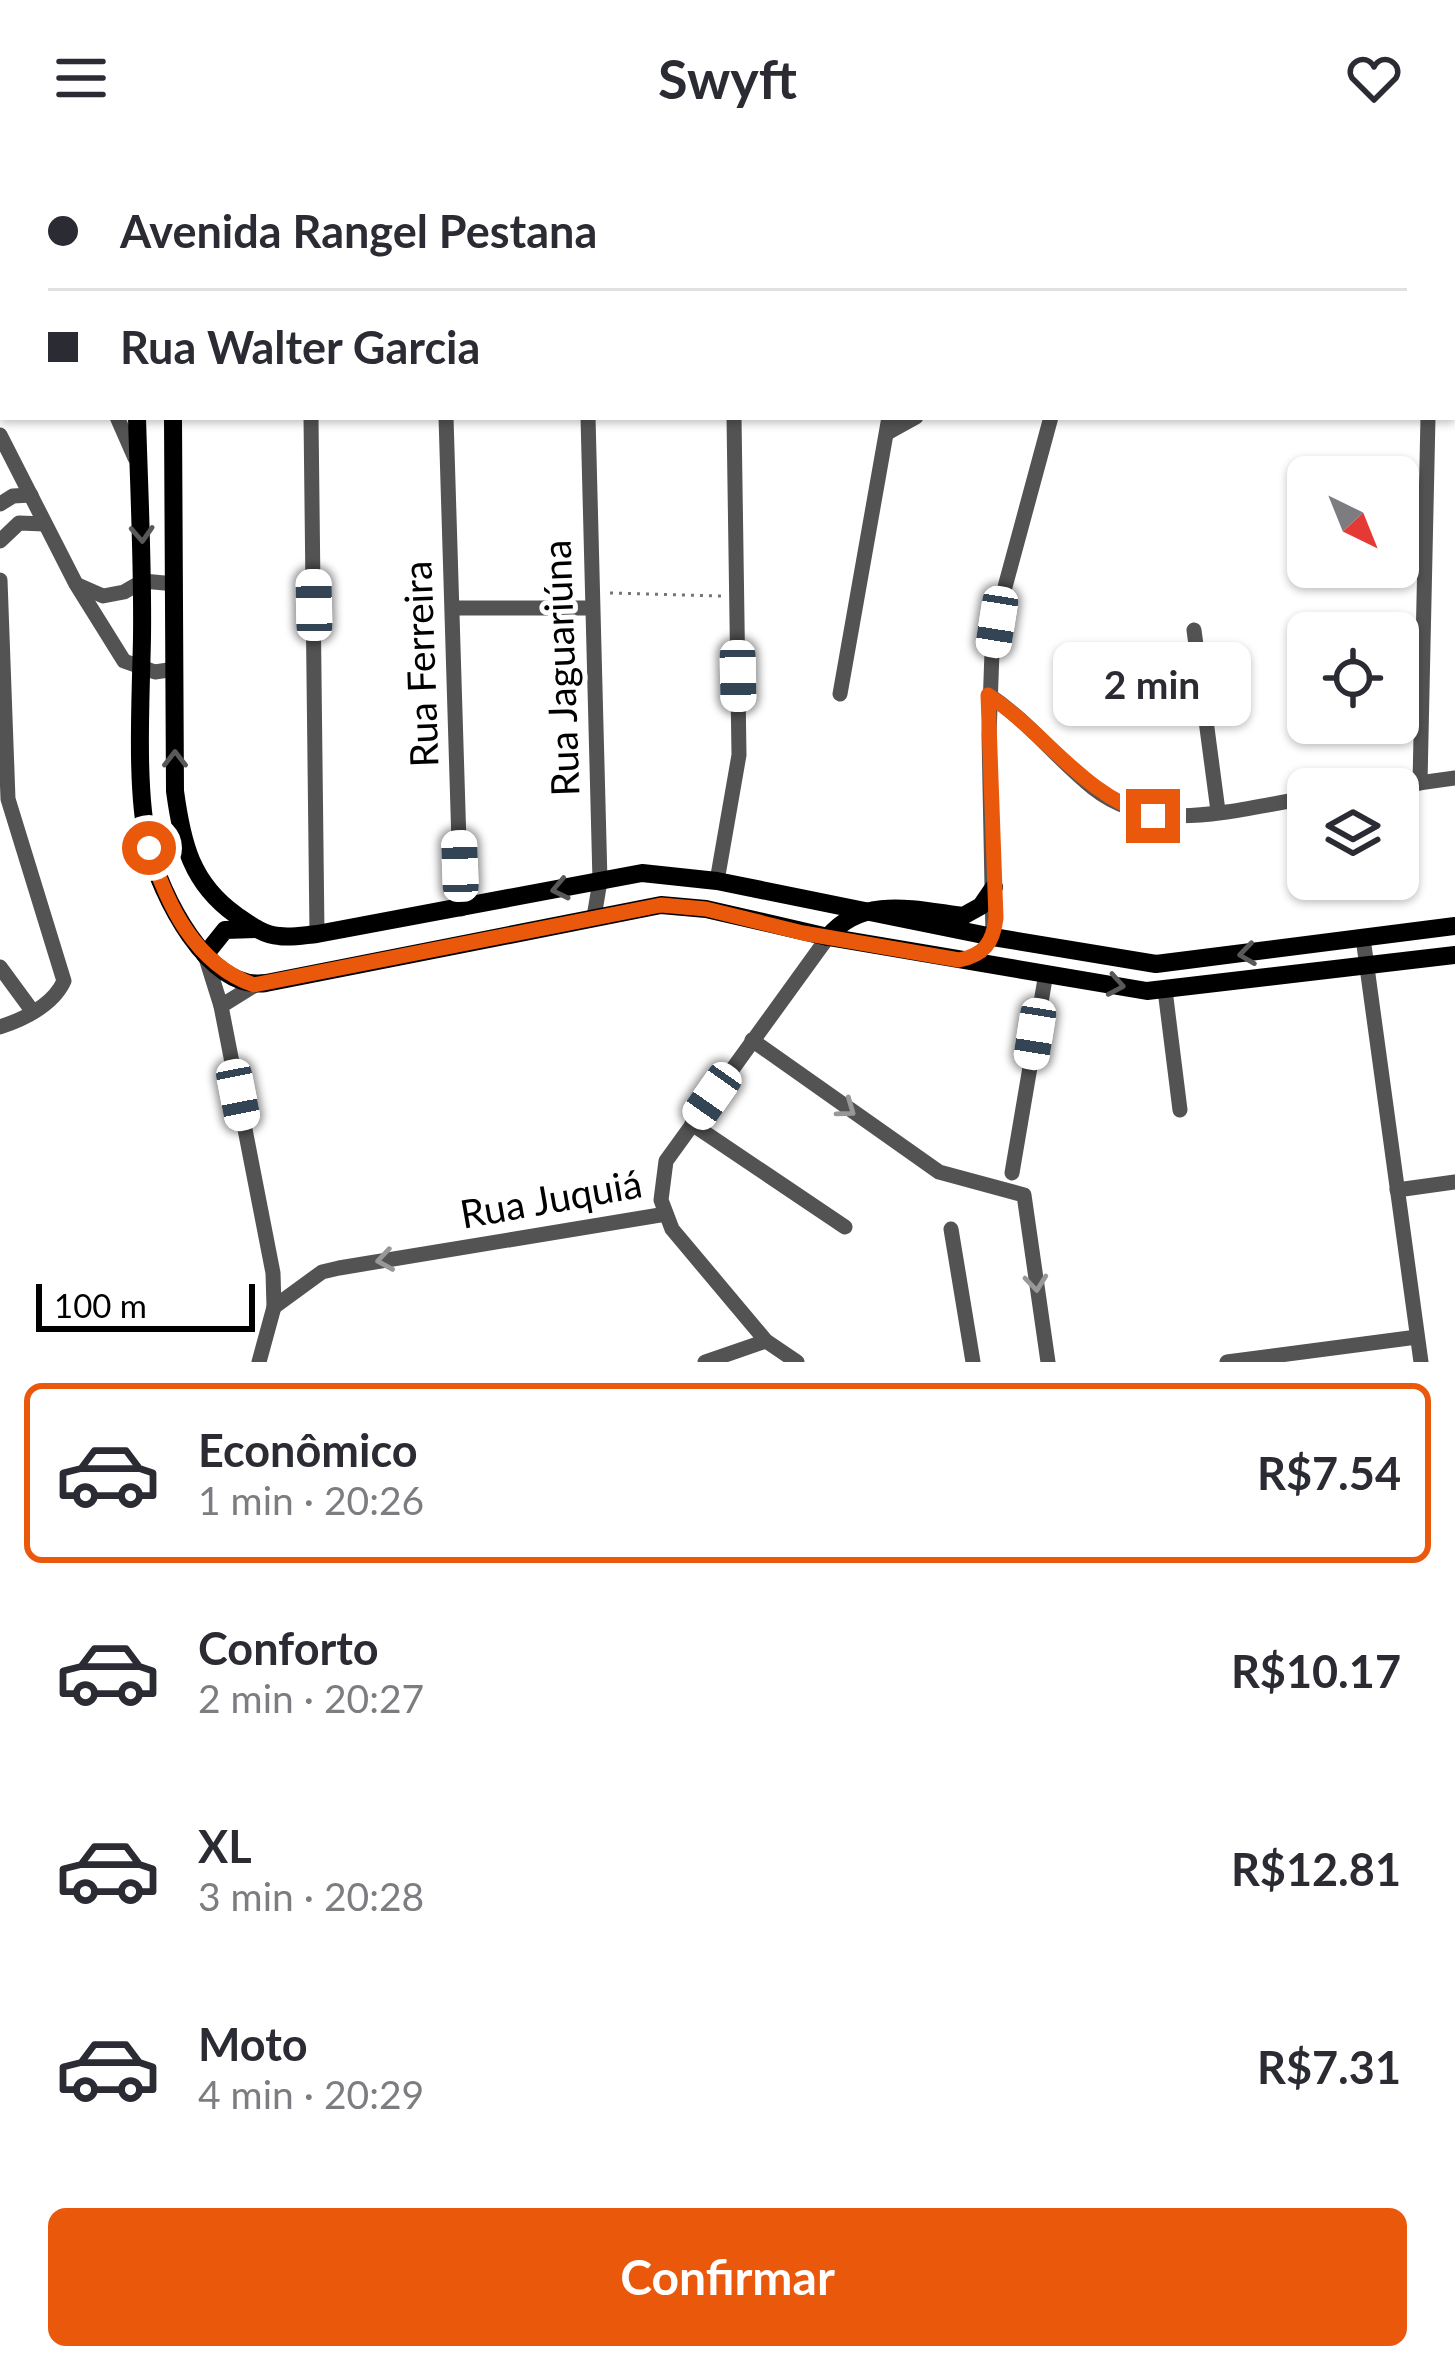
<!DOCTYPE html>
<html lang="pt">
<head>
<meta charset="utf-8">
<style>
  :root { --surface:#fff; --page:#f2f2f3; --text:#2b2b33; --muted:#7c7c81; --line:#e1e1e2; --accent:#ea580c }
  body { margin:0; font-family:Lato,sans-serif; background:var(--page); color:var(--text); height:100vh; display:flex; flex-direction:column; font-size:45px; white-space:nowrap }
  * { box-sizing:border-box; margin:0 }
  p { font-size:39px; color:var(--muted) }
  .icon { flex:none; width:66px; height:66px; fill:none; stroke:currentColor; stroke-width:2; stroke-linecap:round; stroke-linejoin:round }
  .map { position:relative; height:1206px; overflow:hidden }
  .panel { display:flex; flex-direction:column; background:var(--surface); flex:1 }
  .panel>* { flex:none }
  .top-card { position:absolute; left:0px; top:0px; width:1455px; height:264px; box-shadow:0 3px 9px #0004; display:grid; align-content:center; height:264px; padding:0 48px; background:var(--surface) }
  .needle { width:78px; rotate:137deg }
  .tools { position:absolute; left:1287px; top:300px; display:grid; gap:24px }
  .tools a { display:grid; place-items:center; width:132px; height:132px; border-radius:18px; background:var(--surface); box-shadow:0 3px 9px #0004; font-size:60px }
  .scale { position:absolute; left:36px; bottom:30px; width:219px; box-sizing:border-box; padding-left:12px; border:6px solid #000; border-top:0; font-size:33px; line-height:42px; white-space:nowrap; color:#000; -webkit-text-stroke:9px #fff; paint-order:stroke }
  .end { position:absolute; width:54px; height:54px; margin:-27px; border:15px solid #ea580c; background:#fff; box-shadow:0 0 0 6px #fff }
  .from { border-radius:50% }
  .bubble { position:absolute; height:84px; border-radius:18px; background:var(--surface); box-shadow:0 3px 9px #0004; font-size:39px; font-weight:700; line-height:84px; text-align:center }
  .car { position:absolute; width:36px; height:72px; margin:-36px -18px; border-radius:15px; box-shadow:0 0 9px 3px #0007; background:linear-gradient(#fff 24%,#345 0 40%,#fff 0 76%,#345 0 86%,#fff 0) }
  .top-card b { display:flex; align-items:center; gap:42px; height:114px; font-size:45px }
  .top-card b+b { border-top:3px solid var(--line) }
  .top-card i { width:30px; height:30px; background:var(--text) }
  ul { padding:21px 0 0; list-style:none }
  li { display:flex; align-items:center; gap:36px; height:180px; margin:0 24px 18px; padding:0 24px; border:6px solid transparent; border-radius:18px }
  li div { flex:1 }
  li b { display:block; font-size:45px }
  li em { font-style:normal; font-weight:700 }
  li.active { border-color:var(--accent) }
  li>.icon { width:108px; height:108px; stroke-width:1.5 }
  .primary-button { display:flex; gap:24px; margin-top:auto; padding:24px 48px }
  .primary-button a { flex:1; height:138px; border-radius:18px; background:var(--accent); color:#fff; font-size:48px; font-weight:700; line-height:138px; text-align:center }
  header { display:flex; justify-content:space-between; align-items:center; height:156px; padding:0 48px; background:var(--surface); font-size:54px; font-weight:700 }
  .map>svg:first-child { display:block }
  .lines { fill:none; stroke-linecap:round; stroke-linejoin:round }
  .path { stroke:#757575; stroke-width:3; stroke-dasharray:3 6; stroke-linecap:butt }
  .minor { stroke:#535353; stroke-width:15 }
  .major { stroke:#000; stroke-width:18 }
  .oneway { stroke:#595959 }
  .oneway2 { stroke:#989898 }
  .route { stroke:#ea580c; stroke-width:15 }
  .labels { text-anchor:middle; stroke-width:10; stroke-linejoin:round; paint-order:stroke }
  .street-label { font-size:39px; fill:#000; stroke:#fff }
</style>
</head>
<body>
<header><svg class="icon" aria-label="menu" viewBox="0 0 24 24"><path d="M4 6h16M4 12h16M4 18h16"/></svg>Swyft<svg class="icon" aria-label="heart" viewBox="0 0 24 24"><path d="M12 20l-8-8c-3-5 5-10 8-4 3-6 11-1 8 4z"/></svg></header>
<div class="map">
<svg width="1455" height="1206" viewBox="0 0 1455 1206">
  <rect width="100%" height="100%" fill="#fff"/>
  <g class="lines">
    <polyline class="path" points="610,437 721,440"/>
    <g class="minor">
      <polyline points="306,0 306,3"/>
      <polyline points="584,0 584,3"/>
      <polyline points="724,0 724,3"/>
      <polyline points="860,0 860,3"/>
      <polyline points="445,3 445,0"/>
      <polyline points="927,3 927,0"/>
      <polyline points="1092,3 1092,0"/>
      <polyline points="1452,34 1455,35"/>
      <polyline points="0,80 3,81"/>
      <polyline points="117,261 135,302"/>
      <polyline points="311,261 317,778"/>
      <polyline points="446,261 461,753"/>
      <polyline points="588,261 600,725 594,761"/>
      <polyline points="889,276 916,261"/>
      <polyline points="0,279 76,428 124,505 155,516 175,513"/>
      <polyline points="0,348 13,340 31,339"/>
      <polyline points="0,385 19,367 45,368"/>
      <path d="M0 424 8 643 64 825C53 849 24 863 0 871"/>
      <polyline points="78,429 103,440 124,436 143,425 175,428"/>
      <polyline points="453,452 591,452"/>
      <polyline points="1194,474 1218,655"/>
      <polyline points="840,538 889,261"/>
      <path d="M989 539C1028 565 1056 602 1093 632 1154 681 1238 652 1308 642"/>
      <polyline points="1420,627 1428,261"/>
      <polyline points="1376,633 1455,622"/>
      <polyline points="717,725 739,599 734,261"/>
      <polyline points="993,781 989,579 992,496 1002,442 1051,261"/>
      <polyline points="1363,782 1421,1206"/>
      <polyline points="205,799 221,850 273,1117 274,1151 259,1206"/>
      <polyline points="0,811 33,856"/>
      <polyline points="1165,834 1180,954"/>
      <polyline points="221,850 255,829"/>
      <polyline points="752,884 939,1016 1024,1039 1048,1206"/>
      <polyline points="692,968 845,1071"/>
      <polyline points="1012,1017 1046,817"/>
      <polyline points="1397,1034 1455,1026"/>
      <polyline points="951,1073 973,1206"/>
      <polyline points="274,1151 322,1116 339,1112 666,1058"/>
      <polyline points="705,1206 766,1185"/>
      <polyline points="797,1206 766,1185 672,1073 661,1044 666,1005 828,781"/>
      <polyline points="1227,1206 1417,1181"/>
    </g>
    <g class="major">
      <polyline points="171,0 171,3"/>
      <polyline points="137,3 137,0"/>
      <path d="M137 261C139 334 143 407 142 481 141 540 135 636 149 691 160 737 208 836 266 827L661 749 706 753 828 781 1147 835 1455 799"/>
      <path d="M173 261 175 635C182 687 191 727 236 759 249 768 263 779 279 780 291 782 305 779 317 778L642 717 717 725 993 781 1156 808 1455 770"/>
      <path d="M828 781C863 739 915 754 963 760L981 750 994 731"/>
      <polyline points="205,799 225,774 257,773"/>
    </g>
  </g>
  <defs><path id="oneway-chevron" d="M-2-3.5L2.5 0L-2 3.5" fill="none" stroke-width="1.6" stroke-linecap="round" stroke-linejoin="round" transform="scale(3)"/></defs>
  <g class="oneway">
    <use href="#oneway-chevron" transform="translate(142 378) rotate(87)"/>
    <use href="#oneway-chevron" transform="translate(175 603) rotate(-90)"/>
    <use href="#oneway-chevron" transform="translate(560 733) rotate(168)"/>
    <use href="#oneway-chevron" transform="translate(1247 798) rotate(172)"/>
    <use href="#oneway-chevron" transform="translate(1116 829) rotate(10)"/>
  </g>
  <g class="oneway2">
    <use href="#oneway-chevron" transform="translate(847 953) rotate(36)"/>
    <use href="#oneway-chevron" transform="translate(385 1104) rotate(171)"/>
    <use href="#oneway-chevron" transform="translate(1036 1127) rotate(84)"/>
  </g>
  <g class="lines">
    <path class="route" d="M149 692C167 749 195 808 254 829L661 749 706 753 803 777 959 804C984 799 993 787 996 762L988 539C1047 578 1083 640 1153 660"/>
  </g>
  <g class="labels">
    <g class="street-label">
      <text transform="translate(421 508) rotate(-92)" y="14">Rua Ferreira</text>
      <text transform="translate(561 512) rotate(-92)" y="14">Rua Jaguariúna</text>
      <text transform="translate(551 1043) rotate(-10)" y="14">Rua Juquiá</text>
    </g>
  </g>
</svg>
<div class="tools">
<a><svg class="needle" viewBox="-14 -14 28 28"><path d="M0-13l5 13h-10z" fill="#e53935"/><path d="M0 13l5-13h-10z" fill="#7c7c81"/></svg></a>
<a><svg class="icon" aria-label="locate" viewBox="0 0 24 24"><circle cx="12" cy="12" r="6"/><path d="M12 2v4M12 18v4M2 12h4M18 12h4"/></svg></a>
<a><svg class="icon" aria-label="layers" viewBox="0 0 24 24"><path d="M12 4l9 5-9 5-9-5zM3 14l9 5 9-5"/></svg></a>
</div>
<div class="scale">100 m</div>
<i class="end from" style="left:149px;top:692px"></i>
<i class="end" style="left:1153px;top:660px"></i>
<div class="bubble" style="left:1053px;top:486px;width:198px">2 min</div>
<i class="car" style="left:314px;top:449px;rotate:359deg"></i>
<i class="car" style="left:997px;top:466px;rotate:189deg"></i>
<i class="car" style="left:738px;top:520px;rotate:179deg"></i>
<i class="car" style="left:460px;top:710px;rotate:358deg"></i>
<i class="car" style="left:1035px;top:878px;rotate:189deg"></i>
<i class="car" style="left:238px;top:939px;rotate:169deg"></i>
<i class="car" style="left:712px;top:940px;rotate:215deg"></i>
<div class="top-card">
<b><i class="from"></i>Avenida Rangel Pestana</b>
<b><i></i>Rua Walter Garcia</b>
</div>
</div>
<section class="panel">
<ul>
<li class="active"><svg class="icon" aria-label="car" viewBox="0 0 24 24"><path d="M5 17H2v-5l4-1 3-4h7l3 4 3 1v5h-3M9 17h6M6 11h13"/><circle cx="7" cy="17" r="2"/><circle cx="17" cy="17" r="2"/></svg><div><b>Econômico</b><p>1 min · 20:26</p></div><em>R$7.54</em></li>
<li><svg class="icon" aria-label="car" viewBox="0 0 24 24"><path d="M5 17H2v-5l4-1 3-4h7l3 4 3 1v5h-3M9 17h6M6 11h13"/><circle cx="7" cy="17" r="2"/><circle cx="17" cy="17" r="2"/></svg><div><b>Conforto</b><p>2 min · 20:27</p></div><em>R$10.17</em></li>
<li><svg class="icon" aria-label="car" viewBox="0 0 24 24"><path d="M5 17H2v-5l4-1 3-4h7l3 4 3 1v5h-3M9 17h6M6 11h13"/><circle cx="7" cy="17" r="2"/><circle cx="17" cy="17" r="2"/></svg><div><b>XL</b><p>3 min · 20:28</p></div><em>R$12.81</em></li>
<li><svg class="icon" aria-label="car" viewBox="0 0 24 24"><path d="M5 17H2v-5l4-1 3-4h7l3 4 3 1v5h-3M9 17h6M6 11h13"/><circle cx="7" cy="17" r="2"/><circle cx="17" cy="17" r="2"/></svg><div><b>Moto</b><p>4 min · 20:29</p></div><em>R$7.31</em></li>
</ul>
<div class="primary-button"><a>Confirmar</a></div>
</section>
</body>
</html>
